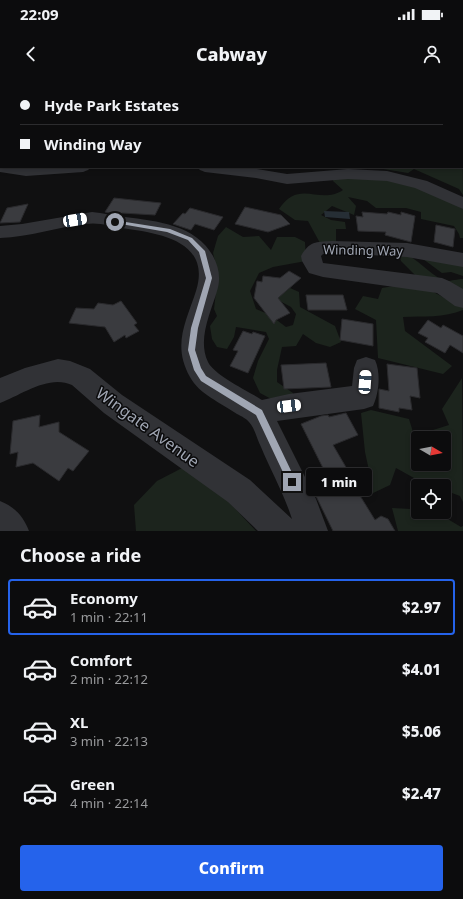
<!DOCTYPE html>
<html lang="en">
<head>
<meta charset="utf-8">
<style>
  :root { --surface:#0c0c0d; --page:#151516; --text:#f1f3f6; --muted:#9a9b9d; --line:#2c2c2e; --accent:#2563eb }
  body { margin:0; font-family:"Noto Sans",sans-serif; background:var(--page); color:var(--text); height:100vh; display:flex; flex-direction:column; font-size:15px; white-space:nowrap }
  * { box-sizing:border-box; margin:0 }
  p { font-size:13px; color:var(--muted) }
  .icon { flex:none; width:22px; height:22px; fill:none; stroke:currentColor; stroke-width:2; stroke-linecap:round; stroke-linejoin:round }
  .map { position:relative; height:451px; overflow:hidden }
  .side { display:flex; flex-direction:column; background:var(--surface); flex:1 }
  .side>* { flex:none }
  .top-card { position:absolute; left:0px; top:0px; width:463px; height:88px; box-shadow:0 2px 6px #0003,0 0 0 1px var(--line); display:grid; align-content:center; height:88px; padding:0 20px; background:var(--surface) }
  .needle { width:26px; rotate:100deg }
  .tools { position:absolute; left:411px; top:351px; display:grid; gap:8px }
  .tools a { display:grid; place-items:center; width:40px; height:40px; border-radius:4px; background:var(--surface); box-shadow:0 2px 6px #0003,0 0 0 1px var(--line); font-size:20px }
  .end { position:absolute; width:18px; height:18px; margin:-9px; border:5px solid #a0a6b3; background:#111; box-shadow:0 0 0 2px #111 }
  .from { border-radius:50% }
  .bubble { position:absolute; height:28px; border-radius:4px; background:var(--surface); box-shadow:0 2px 6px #0003,0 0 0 1px var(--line); font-size:13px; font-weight:800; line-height:28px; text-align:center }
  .car { position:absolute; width:12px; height:24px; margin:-12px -6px; border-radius:5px; box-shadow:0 0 3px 1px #0007; background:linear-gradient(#fff 24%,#345 0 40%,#fff 0 76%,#345 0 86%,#fff 0) }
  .top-card b { display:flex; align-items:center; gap:14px; height:38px; font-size:15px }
  .top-card b+b { border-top:1px solid var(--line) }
  .top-card i { width:10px; height:10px; background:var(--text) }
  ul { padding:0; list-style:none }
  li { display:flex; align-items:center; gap:12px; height:56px; margin:0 8px 6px; padding:0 12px; border:2px solid transparent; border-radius:4px }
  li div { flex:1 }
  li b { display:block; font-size:15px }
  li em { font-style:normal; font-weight:800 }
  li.current { border-color:var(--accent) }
  li>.icon { width:36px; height:36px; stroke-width:1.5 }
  h2 { padding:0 20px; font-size:18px; line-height:48px }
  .action { display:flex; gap:8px; margin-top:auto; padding:8px 20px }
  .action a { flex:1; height:46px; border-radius:4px; background:var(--accent); color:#fff; font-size:16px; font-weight:800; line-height:46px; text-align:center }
  .status { display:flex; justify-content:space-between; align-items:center; height:28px; padding:0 20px; background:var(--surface); direction:ltr }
  .status svg { height:11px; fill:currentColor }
  header { display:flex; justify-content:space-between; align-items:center; height:52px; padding:0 20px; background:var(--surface); font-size:18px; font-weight:800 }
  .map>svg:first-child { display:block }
  .green { fill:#1c241d }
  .water { fill:#262e35 }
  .building { fill:#3a3b3f; stroke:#2a2a2d }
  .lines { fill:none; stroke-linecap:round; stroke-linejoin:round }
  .minor { fill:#313236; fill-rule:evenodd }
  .route { fill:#a0a6b3 }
  .labels { text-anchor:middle; stroke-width:3; stroke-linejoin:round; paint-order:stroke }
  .street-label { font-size:13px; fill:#a0a6b3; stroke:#0b0b0c }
  .near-street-label { font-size:16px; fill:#a0a6b3; stroke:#0b0b0c }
</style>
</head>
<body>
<div class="status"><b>22:09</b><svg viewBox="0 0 49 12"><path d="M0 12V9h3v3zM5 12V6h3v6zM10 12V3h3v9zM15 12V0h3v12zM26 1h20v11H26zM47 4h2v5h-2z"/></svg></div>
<header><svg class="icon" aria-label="back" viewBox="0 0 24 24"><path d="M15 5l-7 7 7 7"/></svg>Cabway<svg class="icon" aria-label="person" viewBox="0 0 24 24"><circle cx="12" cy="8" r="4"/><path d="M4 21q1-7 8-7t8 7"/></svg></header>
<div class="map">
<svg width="463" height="451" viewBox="0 0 463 451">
  <rect width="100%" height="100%" fill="#101011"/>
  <g class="green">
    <polygon points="462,12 463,115 459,109 414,89 408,93 371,87 462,87"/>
    <path d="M334 98 393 100 441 116 463 129V158H460L459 154 454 146 421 139V132L406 128H376L367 121 348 117 356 126 354 135 332 126 321 135 331 140 345 142 346 149H336V164L320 163 308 141 295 140 279 129C300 98 319 126 343 110L333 101Z"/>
    <polygon points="226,147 243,157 259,156 271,170 277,157 295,157 305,162 306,181 273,187 259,193 250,211 256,229 270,235 286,247 293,245 296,234 291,227 276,219 290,208 299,212 300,227 335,246 341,262 330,267 316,263 303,254 296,266 282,267 277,290 277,302 293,313 292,320 275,321 260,313 253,298 258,281 269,259 266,252 236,247 234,257 227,269 217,267 212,259 210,246 217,236 214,229 218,194 213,173 218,156"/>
    <path d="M399 174C416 173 429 197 447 201 451 201 458 199 463 199V213L416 196 401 181Z"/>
    <polygon points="423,179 463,182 463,196 451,192 442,193"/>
    <path d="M400 205 428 209 463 228V230C444 238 423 236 403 237L405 251 452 286 443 294 378 278 376 240 355 229 363 216 378 219 382 208Z"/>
    <path d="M462 298 463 422 460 416 444 410V406C426 406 412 397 396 388L390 405 371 414 370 395 365 372 361 333 371 330 409 339 416 362 418 364V384H444V358H437L433 350 449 345 442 329Z"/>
    <polygon points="184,387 227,420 256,451 136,451 134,425 157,401"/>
    <polygon points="418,427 418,432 436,432 461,447 463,446 463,451 398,451 392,428 411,429"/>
  </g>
  <polygon class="water" points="324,131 349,132 350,139 325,137"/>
  <g class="building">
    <polygon points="114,118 161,123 155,135 122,133 121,135 105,132"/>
    <polygon points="28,124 20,142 0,143 7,128"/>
    <polygon points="245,127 281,135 290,144 268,152 235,144"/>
    <polygon points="190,128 223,137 214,150 195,144 191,150 173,144 183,133 185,134"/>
    <polygon points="362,132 387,134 388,132 401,135 401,132 415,136 411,162 385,155 386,152 358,151 356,136 363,137"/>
    <polygon points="436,145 455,149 453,167 434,162"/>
    <polygon points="289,191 301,198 278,218 290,233 276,240 274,244 254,218 257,201 262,202 263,196 280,198"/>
    <polygon points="306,215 343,215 347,230 308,230"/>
    <polygon points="121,221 137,243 134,245 139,251 126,258 125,255 114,262 105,247 69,243 76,228 94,229 98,223 113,225"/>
    <polygon points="342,239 373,244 373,266 340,260"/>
    <polygon points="428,240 441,248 443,245 463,256 463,273 450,265 445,273 425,262 428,258 418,253"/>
    <polygon points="243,251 252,254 253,252 265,256 248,293 230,286 238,271 233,270"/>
    <polygon points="326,283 331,307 284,309 281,285"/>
    <polygon points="387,284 417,288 420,318 410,316 412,330 399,328 399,332 379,328 379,309 389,311"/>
    <polygon points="346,333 358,355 333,365 361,413 359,414 375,440 381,436 388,439 395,451 333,451 312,408 329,400 301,344 321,336 328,335 329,337"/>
    <polygon points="40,335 39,347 59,342 59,352 89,371 73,391 68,388 59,401 33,383 16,387 18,372 10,374 13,341"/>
  </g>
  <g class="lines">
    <g class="minor">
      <polygon points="154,0 179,0 180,1 155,1"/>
      <rect x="337" y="0" width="12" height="1"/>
      <polygon points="406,0 421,0 422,1 407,1"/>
      <rect x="462" y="4" width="1" height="8"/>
      <polygon points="0,82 1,87 91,87 88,90 83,92 26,96 0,92"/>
      <polygon points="197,87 245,87 287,94 348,89 387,91 427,101 463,117 463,129 415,108 387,101 348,99 287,104 256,98 205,92 200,90"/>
      <path d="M92 132C103 133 114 136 125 137 157 141 196 145 213 176 219 187 221 199 217 211 211 232 197 259 208 282 214 295 248 311 262 320L289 314 352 306 354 288 357 280 366 277 375 280C381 293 379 313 373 326L364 329 277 341 316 419 328 451H258L228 422 104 333 72 305C49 294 21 315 0 323V298L25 288 58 279 70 281 90 289 122 315 250 400 292 439C284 414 271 391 261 367 257 360 255 348 249 342 247 339 241 336 237 334 221 323 199 314 190 297 172 265 186 242 196 211 212 160 157 153 122 148 111 146 98 142 86 144 57 147 30 157 0 158V146L22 144Z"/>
      <path d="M332 161 407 163 463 173V187L407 177 332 173 323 174 321 176 323 183 442 198 449 201 463 209V228L455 226 437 213 323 197 309 193 302 181 301 176C310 161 315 162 332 161Z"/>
      <path d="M0 421C15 427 23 436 29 451H0Z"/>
    </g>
  </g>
  <polygon class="route" points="113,140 170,149 192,158 205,171 212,198 198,248 195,270 201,288 206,296 262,330 295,399 296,402 295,405 292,406 289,405 256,335 201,301 194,290 188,270 191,248 206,198 199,172 188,160 167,152 115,143 113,143"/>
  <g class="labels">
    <g class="street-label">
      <text transform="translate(363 170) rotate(1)" y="5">Winding Way</text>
    </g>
    <g class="near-street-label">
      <text transform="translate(148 347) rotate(36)" y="6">Wingate Avenue</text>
    </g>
  </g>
</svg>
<div class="tools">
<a><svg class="needle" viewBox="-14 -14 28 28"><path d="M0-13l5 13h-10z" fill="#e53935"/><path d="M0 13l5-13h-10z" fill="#9a9b9d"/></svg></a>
<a><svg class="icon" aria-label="locate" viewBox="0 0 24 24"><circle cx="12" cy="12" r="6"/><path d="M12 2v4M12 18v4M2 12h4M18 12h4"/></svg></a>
</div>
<i class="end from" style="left:115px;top:142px"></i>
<i class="end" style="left:292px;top:402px"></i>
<div class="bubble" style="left:306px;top:388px;width:66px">1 min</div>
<i class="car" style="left:75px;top:140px;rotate:80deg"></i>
<i class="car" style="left:365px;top:302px;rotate:4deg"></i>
<i class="car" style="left:289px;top:326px;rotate:83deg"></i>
<div class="top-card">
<b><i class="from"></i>Hyde Park Estates</b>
<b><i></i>Winding Way</b>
</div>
</div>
<section class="side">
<h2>Choose a ride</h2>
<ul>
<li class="current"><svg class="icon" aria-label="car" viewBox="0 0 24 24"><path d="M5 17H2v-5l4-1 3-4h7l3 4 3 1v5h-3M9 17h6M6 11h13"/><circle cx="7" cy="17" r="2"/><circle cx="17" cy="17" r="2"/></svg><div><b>Economy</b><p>1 min · 22:11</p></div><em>$2.97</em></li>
<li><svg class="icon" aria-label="car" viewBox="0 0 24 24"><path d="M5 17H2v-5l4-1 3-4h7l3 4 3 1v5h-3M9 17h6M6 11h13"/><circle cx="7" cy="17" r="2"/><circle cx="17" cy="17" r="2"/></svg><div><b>Comfort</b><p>2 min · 22:12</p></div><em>$4.01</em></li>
<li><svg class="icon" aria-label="car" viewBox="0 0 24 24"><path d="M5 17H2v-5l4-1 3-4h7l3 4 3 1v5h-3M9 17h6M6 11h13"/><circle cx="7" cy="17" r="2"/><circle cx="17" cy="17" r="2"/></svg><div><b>XL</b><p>3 min · 22:13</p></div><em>$5.06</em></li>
<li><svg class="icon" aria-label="car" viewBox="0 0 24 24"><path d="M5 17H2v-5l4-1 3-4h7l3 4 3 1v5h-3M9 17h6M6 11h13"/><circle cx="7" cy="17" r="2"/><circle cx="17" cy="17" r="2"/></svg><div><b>Green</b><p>4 min · 22:14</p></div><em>$2.47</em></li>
</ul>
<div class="action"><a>Confirm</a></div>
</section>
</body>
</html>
